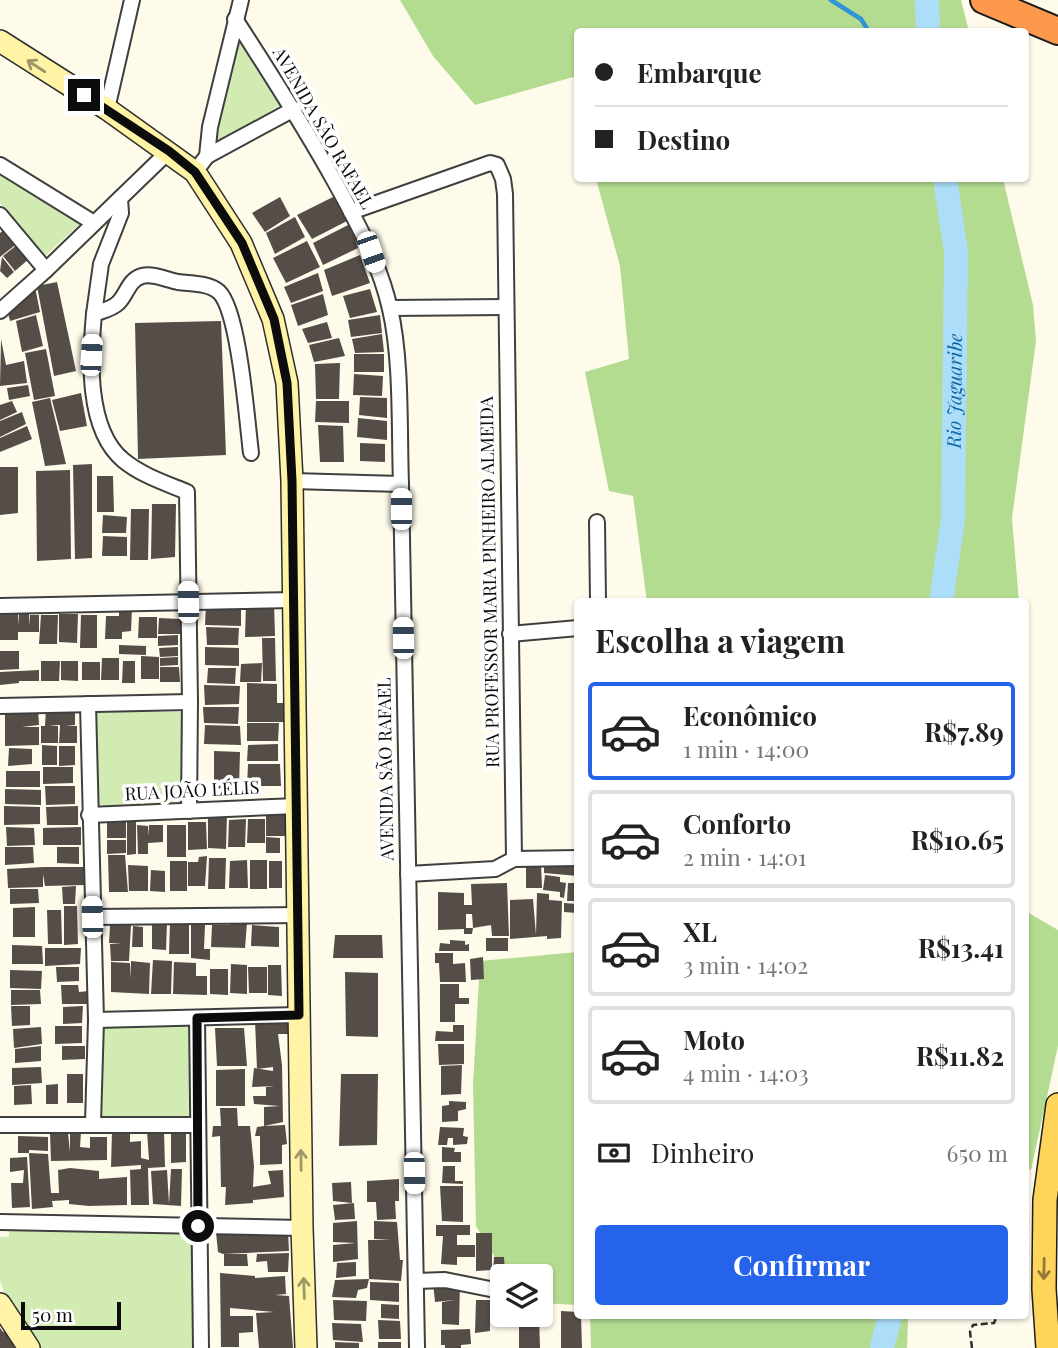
<!DOCTYPE html>
<html lang="pt">
<head>
<meta charset="utf-8">
<style>
  :root { --surface:#fff; --page:#f6f6f6; --text:#222; --muted:#767676; --line:#e0e0e0; --accent:#2563eb }
  body { margin:0; font-family:"Playfair Display",serif; background:var(--page); color:var(--text); height:100vh; display:flex; flex-direction:column; font-size:26px; white-space:nowrap }
  * { box-sizing:border-box; margin:0 }
  p { font-size:23px; color:var(--muted) }
  .icon { flex:none; width:38px; height:38px; fill:none; stroke:currentColor; stroke-width:2; stroke-linecap:round; stroke-linejoin:round }
  .map { position:relative; flex:1; overflow:hidden }
  .side { position:absolute; left:574px; top:598px; width:455px; height:721px; display:flex; flex-direction:column; background:var(--surface); border-radius:7px; box-shadow:0 2px 5px #0004 }
  .side>* { flex:none }
  .guide { position:absolute; left:574px; top:28px; width:455px; height:154px; border-radius:7px; box-shadow:0 2px 5px #0004; display:grid; align-content:center; height:154px; padding:0 21px; background:var(--surface) }
  .tools { position:absolute; left:490px; top:1264px; display:grid; gap:14px }
  .tools a { display:grid; place-items:center; width:63px; height:63px; border-radius:7px; background:var(--surface); box-shadow:0 2px 5px #0004; font-size:35px }
  .scale { position:absolute; left:21px; bottom:18px; width:100px; box-sizing:border-box; padding-left:7px; border:4px solid #0c0c0c; border-top:0; font-size:19px; line-height:24px; white-space:nowrap; color:#0c0c0c; -webkit-text-stroke:5px #fff; paint-order:stroke }
  .end { position:absolute; width:32px; height:32px; margin:-16px; border:9px solid #0c0c0c; background:#fff; box-shadow:0 0 0 4px #fff }
  .from { border-radius:50% }
  .car { position:absolute; width:21px; height:42px; margin:-21px -10px; border-radius:9px; box-shadow:0 0 5px 2px #0007; background:linear-gradient(#fff 24%,#345 0 40%,#fff 0 76%,#345 0 86%,#fff 0) }
  .guide b { display:flex; align-items:center; gap:24px; height:66px; font-size:26px }
  .guide b+b { border-top:2px solid var(--line) }
  .guide i { width:18px; height:18px; background:var(--text) }
  ul { padding:0; list-style:none }
  li { display:flex; align-items:center; gap:21px; height:98px; margin:0 14px 10px; padding:0 7px; border:4px solid var(--line); border-radius:7px }
  li div { flex:1 }
  li b { display:block; font-size:26px }
  li em { font-style:normal; font-weight:700 }
  li.selected { border-color:var(--accent) }
  li>.icon { width:63px; height:63px; stroke-width:1.5 }
  h2 { padding:0 21px; font-size:32px; line-height:84px }
  .pay { display:flex; align-items:center; gap:18px; height:77px; padding:0 21px; font-size:26px }
  .pay p { margin-inline-start:auto }
  .button { display:flex; gap:14px; margin-top:auto; padding:14px 21px }
  .button a { flex:1; height:80px; border-radius:7px; background:var(--accent); color:#fff; font-size:28px; font-weight:700; line-height:80px; text-align:center }
  .map>svg:first-child { display:block }
  .green { fill:#d1ebb3 }
  .forest { fill:#b4dc91 }
  .lines { fill:none; stroke-linecap:round; stroke-linejoin:round }
  .stream { stroke:#3095d4; stroke-width:4.5 }
  .river { stroke:#acdef9; stroke-width:24 }
  .building { fill:#554d48 }
  .street-casing { stroke:#3f3f3f; stroke-width:18 }
  .secondary-casing { stroke:#2e2e2e; stroke-width:24 }
  .primary-casing { stroke:#1d1d1d; stroke-width:26 }
  .highway-casing { stroke:#1d1d1d; stroke-width:30 }
  .path { stroke:#2e2e2e; stroke-width:2.5; stroke-dasharray:7 3.5; stroke-linecap:butt }
  .street { stroke:#fff; stroke-width:14 }
  .secondary { stroke:#fff4a6; stroke-width:21 }
  .primary { stroke:#ffd45b; stroke-width:23 }
  .highway { stroke:#fc994c; stroke-width:26 }
  .oneway { stroke:#9e9768 }
  .oneway2 { stroke:#927a37 }
  .route { stroke:#0c0c0c; stroke-width:9 }
  .labels { text-anchor:middle; stroke-width:7; stroke-linejoin:round; paint-order:stroke }
  .street-label { font-size:18px; fill:#0c0c0c; stroke:#fff }
  .water-label { font-size:19px; font-style:italic; fill:#0f65a3; stroke:#fff }
</style>
</head>
<body>
<div class="map">
<svg width="1058" height="1348" viewBox="0 0 1058 1348">
  <rect width="100%" height="100%" fill="#fffbeb"/>
  <g class="green">
    <polygon points="238,43 245,46 282,104 224,140 215,138"/>
    <polygon points="0,172 81,223 45,256 0,203"/>
    <polygon points="93,712 182,712 184,807 95,809"/>
    <polygon points="96,1020 192,1020 191,1119 98,1118"/>
    <polygon points="9,1228 189,1231 192,1239 192,1348 37,1348 9,1309 0,1280 0,1237 9,1237"/>
  </g>
  <g class="forest">
    <polygon points="400,0 961,0 969,31 578,32 577,76 475,105 433,56"/>
    <polygon points="596,179 1003,179 1033,305 1036,341 1012,518 1019,602 647,602 633,496 609,491 585,372 629,359 620,266"/>
    <polygon points="1026,674 1028,706 1027,912 1058,930 1058,1046 1031,1170 1026,1168"/>
    <polygon points="577,952 577,1305 541,1303 541,1276 506,1276 476,1226 473,1085 480,961"/>
    <polygon points="590,1316 908,1316 907,1348 591,1348"/>
  </g>
  <g class="lines">
    <polyline class="stream" points="831,0 861,19 869,32"/>
    <g class="river">
      <polyline points="927,0 928,32"/>
      <path id="s1" d="M941 602 953 520 956 252 945 178"/>
      <polyline points="882,1348 890,1316"/>
    </g>
  </g>
  <g class="building">
    <polygon points="335,196 347,221 312,239 297,215"/>
    <polygon points="280,197 290,216 265,232 252,213"/>
    <polygon points="295,217 305,237 275,254 266,233"/>
    <polygon points="350,224 358,248 323,265 313,243"/>
    <polygon points="6,228 19,242 0,257 0,233"/>
    <polygon points="307,241 320,267 286,283 273,258"/>
    <polygon points="18,244 30,258 15,271 3,256"/>
    <polygon points="360,255 370,283 332,296 324,270"/>
    <polygon points="2,257 14,272 7,278 0,271"/>
    <polygon points="318,273 323,291 291,303 284,287"/>
    <polygon points="57,282 76,371 54,376 37,286"/>
    <polygon points="35,287 40,312 10,321 8,313"/>
    <polygon points="370,289 377,312 350,318 343,296"/>
    <polygon points="323,294 328,315 298,326 291,305"/>
    <polygon points="36,315 43,346 22,352 16,321"/>
    <polygon points="380,315 382,333 351,337 348,320"/>
    <polygon points="221,321 226,455 138,459 135,323"/>
    <polygon points="327,322 332,338 308,343 302,329"/>
    <polygon points="382,334 384,352 355,353 352,339"/>
    <polygon points="339,338 345,356 314,362 309,345"/>
    <polygon points="1,339 6,365 24,361 27,383 0,386"/>
    <polygon points="46,349 55,396 34,400 25,353"/>
    <rect x="354" y="354" width="30" height="18"/>
    <polygon points="340,363 339,399 316,399 315,364"/>
    <polygon points="354,374 383,376 382,396 353,395"/>
    <polygon points="28,385 30,396 9,400 7,388"/>
    <polygon points="81,393 87,426 60,431 52,400"/>
    <polygon points="360,397 387,398 387,418 359,415"/>
    <polygon points="50,398 66,464 45,466 32,402"/>
    <polygon points="12,401 17,412 0,420 0,405"/>
    <polygon points="316,401 349,401 349,423 315,422"/>
    <polygon points="22,412 26,424 0,437 0,421"/>
    <polygon points="358,418 387,421 387,440 357,437"/>
    <polygon points="318,425 343,426 344,462 320,462"/>
    <polygon points="27,426 32,439 0,452 0,438"/>
    <polygon points="360,443 385,444 385,462 360,461"/>
    <polygon points="92,464 92,558 75,559 73,465"/>
    <polygon points="0,467 18,467 18,513 0,515"/>
    <polygon points="70,470 71,559 37,561 36,471"/>
    <polygon points="97,476 113,476 114,512 97,512"/>
    <polygon points="152,504 176,504 175,557 151,559"/>
    <polygon points="131,509 149,509 148,560 130,560"/>
    <polygon points="103,515 127,517 126,533 102,533"/>
    <polygon points="103,536 127,537 127,556 102,556"/>
    <polygon points="206,604 241,607 241,626 205,625"/>
    <polygon points="246,604 274,604 275,636 245,637"/>
    <polygon points="119,609 132,609 131,631 122,632 122,639 105,639 106,616 119,616"/>
    <polygon points="0,614 18,614 19,625 19,614 29,614 29,626 30,615 39,615 39,632 18,632 18,640 0,640"/>
    <polygon points="59,614 78,614 77,643 59,642"/>
    <polygon points="41,615 58,615 57,644 39,644"/>
    <polygon points="81,615 97,615 97,648 80,648"/>
    <polygon points="139,617 157,617 157,638 138,638"/>
    <polygon points="159,618 180,619 180,634 158,634"/>
    <polygon points="206,627 239,628 238,645 207,645"/>
    <polygon points="178,635 178,645 158,646 158,636"/>
    <polygon points="262,638 275,638 276,681 263,681"/>
    <polygon points="119,645 146,646 146,655 119,654"/>
    <polygon points="178,647 178,656 160,657 159,648"/>
    <polygon points="205,647 239,648 239,666 205,665"/>
    <polygon points="0,651 19,651 19,669 0,670"/>
    <polygon points="141,656 159,657 159,679 141,679"/>
    <polygon points="178,657 178,665 160,666 160,658"/>
    <polygon points="102,658 119,658 119,680 101,680"/>
    <polygon points="41,661 60,661 59,681 41,681"/>
    <polygon points="61,661 78,661 78,681 61,680"/>
    <polygon points="123,661 135,661 135,683 122,683"/>
    <rect x="82" y="662" width="18" height="18"/>
    <polygon points="262,663 261,682 240,682 241,664"/>
    <polygon points="160,667 179,667 180,682 160,682"/>
    <polygon points="208,668 236,668 235,684 207,683"/>
    <polygon points="39,670 39,681 19,681 19,683 0,685 0,672"/>
    <polygon points="247,683 277,684 277,703 288,703 288,722 247,722"/>
    <polygon points="204,685 240,686 239,704 205,705"/>
    <polygon points="5,707 38,708 39,725 22,727 39,727 39,745 5,746"/>
    <polygon points="203,707 239,707 238,724 204,723"/>
    <polygon points="46,708 75,708 75,725 66,726 77,726 77,743 59,743 60,725 49,725 58,726 58,743 41,743 41,726 45,726"/>
    <polygon points="247,723 279,723 278,741 247,741"/>
    <polygon points="205,725 240,726 241,745 204,744"/>
    <polygon points="278,744 278,761 247,761 248,745"/>
    <polygon points="42,745 57,746 57,765 42,765"/>
    <polygon points="59,746 75,746 75,765 59,766"/>
    <polygon points="9,748 32,749 32,764 8,766"/>
    <polygon points="214,751 240,752 239,788 214,789"/>
    <polygon points="248,764 280,764 281,786 247,786"/>
    <polygon points="43,767 73,767 73,783 43,784"/>
    <rect x="6" y="771" width="34" height="16"/>
    <polygon points="45,786 75,786 75,804 46,805"/>
    <polygon points="5,789 41,790 41,805 5,804"/>
    <polygon points="4,806 40,807 40,824 4,825"/>
    <polygon points="78,806 78,825 47,825 46,807"/>
    <polygon points="266,810 288,810 289,836 266,836"/>
    <polygon points="208,813 227,813 226,849 208,848"/>
    <polygon points="246,819 245,847 228,847 229,820"/>
    <polygon points="248,819 265,819 265,843 247,843"/>
    <polygon points="127,820 136,821 136,854 127,855"/>
    <rect x="107" y="821" width="19" height="17"/>
    <polygon points="188,822 206,822 207,849 188,850"/>
    <polygon points="137,825 148,826 149,836 149,825 163,825 163,842 148,843 148,854 138,854"/>
    <rect x="167" y="825" width="19" height="32"/>
    <polygon points="6,827 34,828 35,845 7,846"/>
    <polygon points="81,827 81,845 43,845 43,828"/>
    <polygon points="266,837 280,838 280,853 266,853"/>
    <polygon points="107,840 126,840 126,853 107,854"/>
    <polygon points="5,847 33,847 34,863 5,865"/>
    <polygon points="57,847 79,847 79,864 57,863"/>
    <polygon points="108,855 125,855 128,892 109,892"/>
    <polygon points="207,856 205,886 188,886 188,862 198,862 199,857"/>
    <polygon points="209,858 226,858 225,889 208,889"/>
    <polygon points="247,860 248,888 229,888 230,861"/>
    <rect x="250" y="860" width="17" height="29"/>
    <rect x="170" y="861" width="17" height="30"/>
    <rect x="269" y="861" width="13" height="27"/>
    <polygon points="526,863 541,864 542,888 526,888"/>
    <polygon points="544,863 578,865 578,876 544,873"/>
    <polygon points="128,865 148,866 148,891 129,891"/>
    <polygon points="44,867 84,867 84,885 45,886 43,874 43,887 8,888 7,869"/>
    <polygon points="151,870 165,871 165,892 150,891"/>
    <polygon points="545,875 560,877 560,882 566,883 564,898 560,897 560,892 543,890"/>
    <polygon points="507,883 509,936 492,936 491,925 473,928 472,914 466,914 466,928 473,928 472,934 464,934 464,929 438,930 438,892 464,893 464,905 472,905 471,884"/>
    <polygon points="568,883 578,883 578,901 567,901"/>
    <polygon points="76,886 75,904 63,904 62,887"/>
    <polygon points="10,889 38,889 39,903 10,904"/>
    <polygon points="537,893 549,894 549,900 562,901 561,938 547,939 547,936 510,939 510,900 533,899 536,935"/>
    <polygon points="564,903 578,904 578,913 564,912"/>
    <polygon points="64,906 77,906 78,944 64,945"/>
    <polygon points="35,907 35,937 13,937 13,908"/>
    <polygon points="47,910 61,910 62,944 48,944"/>
    <polygon points="170,922 189,922 189,954 169,954"/>
    <polygon points="230,922 247,923 245,948 211,947 212,925 230,925"/>
    <polygon points="152,923 167,923 166,950 152,949"/>
    <polygon points="110,925 131,925 129,961 111,961 110,944 122,943 109,943"/>
    <polygon points="191,925 205,925 204,949 210,949 210,960 191,958"/>
    <polygon points="252,925 279,927 279,947 251,946"/>
    <polygon points="133,926 143,927 143,947 132,947"/>
    <polygon points="335,935 382,935 383,958 333,958"/>
    <rect x="486" y="938" width="22" height="13"/>
    <polygon points="450,940 465,941 465,945 469,944 469,951 439,951 440,943 450,944"/>
    <polygon points="12,945 42,946 43,964 12,964"/>
    <polygon points="45,948 81,948 80,964 45,966"/>
    <polygon points="435,953 453,953 453,964 465,963 466,982 440,982 439,963 435,963"/>
    <polygon points="483,957 484,979 471,980 470,959"/>
    <polygon points="153,960 172,961 171,994 151,994"/>
    <polygon points="131,961 150,963 149,994 111,992 111,962 130,963 131,979"/>
    <polygon points="174,962 196,963 196,976 207,976 207,995 173,994"/>
    <polygon points="231,964 247,965 247,994 230,993"/>
    <polygon points="268,965 281,965 282,996 268,995"/>
    <polygon points="56,967 79,967 79,981 57,982"/>
    <polygon points="248,967 267,967 267,993 249,993"/>
    <polygon points="210,969 228,969 228,995 210,994"/>
    <polygon points="10,970 42,971 41,989 10,988"/>
    <polygon points="345,972 378,973 378,1037 346,1036"/>
    <polygon points="440,984 459,984 459,998 469,998 469,1004 455,1004 455,1022 440,1022"/>
    <polygon points="61,985 78,985 79,992 89,991 89,1004 62,1004"/>
    <polygon points="11,990 40,990 41,1004 11,1005"/>
    <polygon points="11,1006 30,1006 30,1025 12,1026"/>
    <polygon points="83,1006 82,1023 63,1024 63,1007"/>
    <polygon points="294,1020 293,1034 278,1034 282,1065 283,1122 264,1126 285,1125 287,1144 282,1145 282,1164 260,1165 260,1136 255,1136 257,1127 264,1126 264,1107 280,1106 254,1104 253,1096 266,1096 266,1087 274,1086 252,1087 254,1068 273,1071 273,1067 257,1069 255,1021"/>
    <polygon points="453,1025 464,1025 464,1041 435,1041 436,1031 453,1032"/>
    <polygon points="55,1026 82,1026 82,1043 55,1044"/>
    <polygon points="41,1027 42,1044 14,1048 13,1029"/>
    <polygon points="215,1028 244,1028 247,1066 217,1066"/>
    <polygon points="438,1044 464,1044 464,1064 439,1065"/>
    <polygon points="41,1046 41,1061 15,1063 15,1049"/>
    <polygon points="62,1046 85,1046 85,1059 62,1060"/>
    <polygon points="462,1065 461,1094 441,1095 441,1066"/>
    <polygon points="41,1067 42,1083 12,1085 12,1068"/>
    <polygon points="245,1069 245,1106 216,1106 216,1070"/>
    <rect x="67" y="1074" width="16" height="29"/>
    <polygon points="341,1074 378,1074 377,1145 339,1146"/>
    <polygon points="58,1084 58,1104 46,1104 46,1085"/>
    <polygon points="31,1085 32,1104 14,1105 14,1086"/>
    <polygon points="449,1101 466,1102 466,1109 458,1111 458,1121 442,1122 442,1106 449,1105"/>
    <polygon points="220,1108 237,1108 238,1126 250,1126 254,1166 253,1187 271,1184 268,1171 283,1170 284,1197 253,1200 253,1203 225,1205 226,1187 221,1187 220,1136 212,1137 213,1126 221,1126"/>
    <polygon points="440,1127 464,1128 463,1136 468,1137 467,1144 453,1145 453,1138 448,1138 447,1145 438,1145"/>
    <polygon points="147,1131 164,1131 165,1167 148,1168 149,1205 131,1205 130,1170 141,1169 141,1165 111,1167 112,1132 130,1132 130,1142 141,1141 141,1158 149,1160"/>
    <polygon points="81,1132 80,1147 90,1148 90,1137 107,1137 107,1160 51,1161 50,1133 68,1133 70,1152 70,1133"/>
    <polygon points="186,1132 186,1162 171,1163 171,1133"/>
    <polygon points="18,1136 48,1137 48,1151 29,1150 29,1153 48,1154 51,1193 59,1193 58,1170 70,1168 99,1171 99,1179 127,1177 127,1205 89,1206 69,1204 69,1200 52,1201 53,1207 32,1209 29,1153 18,1153"/>
    <polygon points="442,1147 455,1148 454,1152 461,1152 461,1162 442,1162"/>
    <polygon points="27,1157 30,1207 12,1208 11,1183 23,1183 24,1170 10,1172 10,1158"/>
    <polygon points="443,1166 455,1166 455,1181 463,1181 463,1184 442,1183"/>
    <polygon points="171,1169 182,1169 181,1206 153,1204 151,1171 167,1170 169,1204"/>
    <polygon points="399,1179 399,1201 395,1201 396,1219 377,1220 376,1202 367,1202 367,1181"/>
    <polygon points="351,1182 352,1203 333,1201 332,1183"/>
    <polygon points="440,1186 463,1186 463,1222 442,1221"/>
    <polygon points="354,1203 355,1219 335,1220 333,1205"/>
    <polygon points="357,1221 358,1259 333,1262 333,1245 356,1243 333,1242 333,1223"/>
    <polygon points="374,1221 397,1222 400,1260 403,1260 401,1281 369,1279 368,1240 391,1240 374,1239"/>
    <polygon points="436,1225 470,1225 470,1235 457,1235 457,1245 475,1245 475,1257 457,1257 457,1265 441,1264 443,1236 436,1236"/>
    <polygon points="288,1231 289,1251 223,1254 218,1252 216,1232"/>
    <polygon points="476,1233 492,1233 492,1270 476,1271"/>
    <polygon points="289,1253 288,1272 268,1272 267,1261 256,1262 257,1254"/>
    <polygon points="224,1254 247,1254 248,1266 224,1266"/>
    <polygon points="494,1257 504,1257 505,1274 493,1274"/>
    <polygon points="356,1262 356,1276 336,1278 337,1263"/>
    <polygon points="220,1273 255,1276 255,1278 285,1276 286,1294 275,1295 289,1296 293,1348 259,1348 256,1313 274,1312 230,1308 230,1316 253,1316 253,1332 239,1333 239,1347 221,1347"/>
    <polygon points="369,1279 367,1288 358,1290 356,1298 332,1297 335,1280"/>
    <polygon points="370,1282 399,1283 399,1302 370,1300"/>
    <polygon points="433,1282 460,1283 459,1325 442,1324 442,1302 454,1300 435,1302"/>
    <polygon points="333,1300 367,1301 366,1321 334,1320"/>
    <polygon points="476,1300 490,1300 490,1331 475,1333"/>
    <polygon points="381,1304 399,1305 399,1319 381,1318"/>
    <polygon points="561,1311 578,1312 578,1316 581,1316 582,1348 561,1348"/>
    <polygon points="519,1314 539,1314 540,1348 519,1348"/>
    <polygon points="378,1320 400,1321 401,1339 379,1339"/>
    <polygon points="332,1323 361,1324 363,1342 333,1340"/>
    <polygon points="12,1327 21,1344 14,1348 0,1348 0,1328 3,1332"/>
    <polygon points="470,1329 471,1344 461,1345 461,1348 445,1348 445,1345 441,1345 441,1330"/>
    <polygon points="335,1342 359,1343 359,1348 335,1348"/>
    <rect x="378" y="1342" width="23" height="6"/>
  </g>
  <g class="lines">
    <defs>
      <g id="street">
        <path d="M235 19C270 73 304 126 335 182 357 222 380 264 390 309 402 360 399 430 401 484L417 1348"/>
        <polyline points="107,109 132,0"/>
        <polyline points="207,156 294,109"/>
        <polyline points="0,165 94,223"/>
        <polyline points="195,172 207,156 210,127 241,0"/>
        <polyline points="351,212 490,163 497,165 503,179 505,194 514,859"/>
        <polyline points="0,215 46,270"/>
        <polyline points="390,308 505,307"/>
        <polyline points="0,311 46,270 169,151"/>
        <polyline points="94,314 101,264 121,213 120,199"/>
        <polyline points="292,481 401,484"/>
        <polyline points="597,522 598,602"/>
        <polyline points="0,606 294,600"/>
        <polyline points="510,634 578,628"/>
        <polyline points="88,704 96,1020 93,1123"/>
        <polyline points="0,706 190,702"/>
        <path d="M189 811 190 702 187 492C165 483 141 475 123 460 86 429 90 357 94 314 102 311 112 309 118 303 127 295 128 280 142 276 153 273 167 280 178 282 192 284 209 283 219 292 239 311 247 421 251 453"/>
        <polyline points="89,815 297,806"/>
        <polyline points="408,874 495,869 514,859 578,858"/>
        <polyline points="92,917 299,915"/>
        <polyline points="197,1018 201,1348"/>
        <polyline points="96,1020 299,1015"/>
        <polyline points="0,1125 198,1125"/>
        <polyline points="0,1222 302,1228"/>
        <polyline points="416,1281 445,1280 500,1291"/>
      </g>
      <g id="secondary">
        <polyline points="0,41 107,109 195,172 241,243 273,319 287,383 292,481 302,1228 306,1348"/>
        <polyline points="0,1304 29,1348"/>
      </g>
      <polyline id="primary" points="1048,1348 1044,1289 1045,1200 1058,1105"/>
      <polyline id="highway" points="984,0 1058,31"/>
    </defs>
    <use href="#street" class="street-casing"/>
    <use href="#secondary" class="secondary-casing"/>
    <use href="#primary" class="primary-casing"/>
    <use href="#highway" class="highway-casing"/>
    <polyline class="path" points="972,1348 970,1332 973,1325 994,1323 997,1316"/>
    <use href="#street" class="street"/>
    <use href="#secondary" class="secondary"/>
    <use href="#primary" class="primary"/>
    <use href="#highway" class="highway"/>
  </g>
  <defs><path id="oneway-shaft" d="M-6 0H5M1.5-3L5.5 0L1.5 3" fill="none" stroke-width="1.6" stroke-linecap="round" stroke-linejoin="round" transform="scale(1.75)"/></defs>
  <g class="oneway">
    <use href="#oneway-shaft" transform="translate(36 66) rotate(-147)"/>
    <use href="#oneway-shaft" transform="translate(301 1160) rotate(-91)"/>
    <use href="#oneway-shaft" transform="translate(304 1288) rotate(-92)"/>
  </g>
  <use class="oneway2" href="#oneway-shaft" transform="translate(1044 1269) rotate(91)"/>
  <g class="lines">
    <polyline class="route" points="84,95 169,151 195,172 242,243 274,319 287,383 292,481 299,1015 197,1018 198,1226"/>
  </g>
  <g class="labels">
    <g class="street-label">
      <text transform="translate(323 128) rotate(60)" y="6">AVENIDA SÃO RAFAEL</text>
      <text transform="translate(490 582) rotate(-91)" y="6">RUA PROFESSOR MARIA PINHEIRO ALMEIDA</text>
      <text transform="translate(386 769) rotate(-91)" y="6">AVENIDA SÃO RAFAEL</text>
      <text transform="translate(192 791) rotate(-3)" y="6">RUA JOÃO LÉLIS</text>
    </g>
    <g class="water-label">
      <text dy="7" stroke="none"><textPath href="#s1" startOffset="212">Rio Jaguaribe</textPath></text>
    </g>
  </g>
</svg>
<div class="tools">
<a><svg class="icon" aria-label="layers" viewBox="0 0 24 24"><path d="M12 4l9 5-9 5-9-5zM3 14l9 5 9-5"/></svg></a>
</div>
<div class="scale">50 m</div>
<i class="end from" style="left:198px;top:1226px"></i>
<i class="end" style="left:84px;top:95px"></i>
<i class="car" style="left:371px;top:252px;rotate:161deg"></i>
<i class="car" style="left:91px;top:355px;rotate:3deg"></i>
<i class="car" style="left:401px;top:509px;rotate:0deg"></i>
<i class="car" style="left:188px;top:602px;rotate:359deg"></i>
<i class="car" style="left:403px;top:638px;rotate:359deg"></i>
<i class="car" style="left:92px;top:917px;rotate:358deg"></i>
<i class="car" style="left:414px;top:1173px;rotate:179deg"></i>
<div class="guide">
<b><i class="from"></i>Embarque</b>
<b><i></i>Destino</b>
</div>
<section class="side">
<h2>Escolha a viagem</h2>
<ul>
<li class="selected"><svg class="icon" aria-label="car" viewBox="0 0 24 24"><path d="M5 17H2v-5l4-1 3-4h7l3 4 3 1v5h-3M9 17h6M6 11h13"/><circle cx="7" cy="17" r="2"/><circle cx="17" cy="17" r="2"/></svg><div><b>Econômico</b><p>1 min · 14:00</p></div><em>R$7.89</em></li>
<li><svg class="icon" aria-label="car" viewBox="0 0 24 24"><path d="M5 17H2v-5l4-1 3-4h7l3 4 3 1v5h-3M9 17h6M6 11h13"/><circle cx="7" cy="17" r="2"/><circle cx="17" cy="17" r="2"/></svg><div><b>Conforto</b><p>2 min · 14:01</p></div><em>R$10.65</em></li>
<li><svg class="icon" aria-label="car" viewBox="0 0 24 24"><path d="M5 17H2v-5l4-1 3-4h7l3 4 3 1v5h-3M9 17h6M6 11h13"/><circle cx="7" cy="17" r="2"/><circle cx="17" cy="17" r="2"/></svg><div><b>XL</b><p>3 min · 14:02</p></div><em>R$13.41</em></li>
<li><svg class="icon" aria-label="car" viewBox="0 0 24 24"><path d="M5 17H2v-5l4-1 3-4h7l3 4 3 1v5h-3M9 17h6M6 11h13"/><circle cx="7" cy="17" r="2"/><circle cx="17" cy="17" r="2"/></svg><div><b>Moto</b><p>4 min · 14:03</p></div><em>R$11.82</em></li>
</ul>
<div class="pay"><svg class="icon" aria-label="cash" viewBox="0 0 24 24"><path d="M3 7h18v10H3z"/><circle cx="12" cy="12" r="2"/></svg>Dinheiro<p>650 m</p></div>
<div class="button"><a>Confirmar</a></div>
</section>
</div>
</body>
</html>
